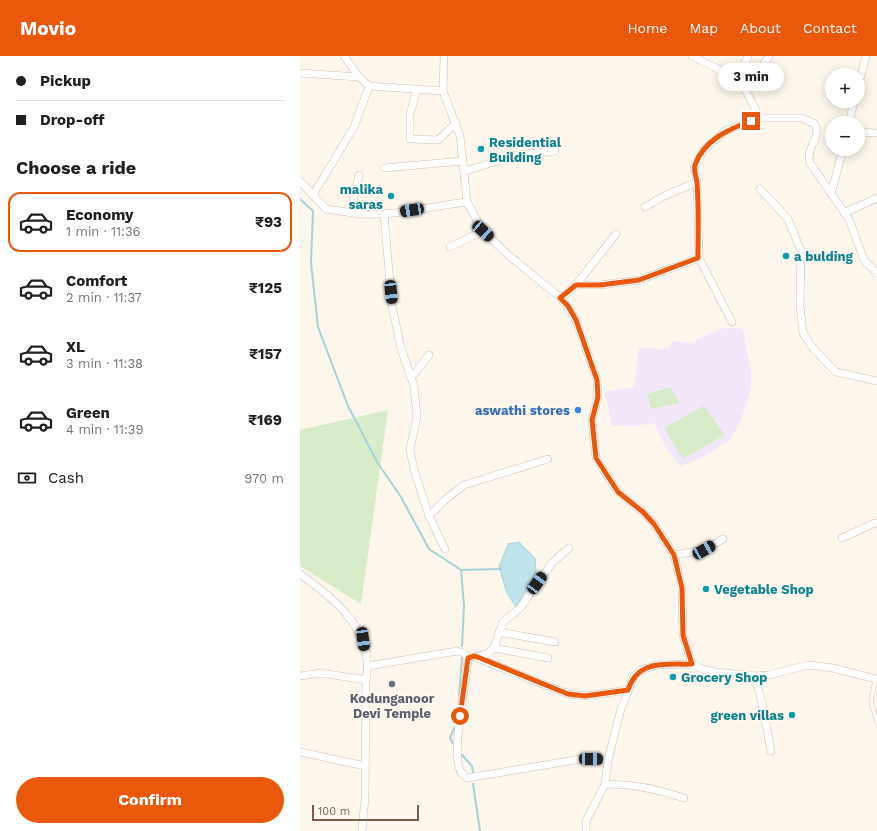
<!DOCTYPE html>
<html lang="en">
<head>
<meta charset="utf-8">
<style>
  :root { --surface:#fff; --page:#f2f2f2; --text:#202124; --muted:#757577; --line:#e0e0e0; --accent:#ea580c }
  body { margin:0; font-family:"Work Sans",sans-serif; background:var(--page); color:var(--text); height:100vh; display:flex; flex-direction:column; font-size:15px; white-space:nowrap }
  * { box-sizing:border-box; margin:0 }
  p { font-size:13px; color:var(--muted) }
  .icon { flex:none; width:22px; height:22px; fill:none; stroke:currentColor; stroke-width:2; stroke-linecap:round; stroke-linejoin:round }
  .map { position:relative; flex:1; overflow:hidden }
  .sheet { display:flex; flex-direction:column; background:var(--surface); width:300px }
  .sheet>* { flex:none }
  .banner { display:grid; align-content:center; height:88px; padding:0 16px; background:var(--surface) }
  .buttons { position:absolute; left:525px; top:12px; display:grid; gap:8px }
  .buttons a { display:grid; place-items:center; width:40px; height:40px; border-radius:50%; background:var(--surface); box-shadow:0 2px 10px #0003; font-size:20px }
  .scale { position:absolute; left:12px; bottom:10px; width:107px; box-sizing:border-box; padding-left:4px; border:2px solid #7a5c4d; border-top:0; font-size:11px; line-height:14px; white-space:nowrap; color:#7a5c4d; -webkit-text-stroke:3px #fffaf3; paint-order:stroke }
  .end { position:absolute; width:18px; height:18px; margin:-9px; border:5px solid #ea580c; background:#fff; box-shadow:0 0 0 2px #fff }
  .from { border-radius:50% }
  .bubble { position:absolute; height:28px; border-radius:14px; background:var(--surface); box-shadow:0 2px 10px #0003; font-size:13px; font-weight:700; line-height:28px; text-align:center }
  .car { position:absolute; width:12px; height:24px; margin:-12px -6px; border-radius:5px; box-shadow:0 0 3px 1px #0007; background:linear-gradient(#222 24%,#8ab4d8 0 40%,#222 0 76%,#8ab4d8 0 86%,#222 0) }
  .banner b { display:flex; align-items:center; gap:14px; height:38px; font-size:15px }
  .banner b+b { border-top:1px solid var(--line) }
  .banner i { width:10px; height:10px; background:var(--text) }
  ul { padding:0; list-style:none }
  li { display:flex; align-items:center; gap:12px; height:60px; margin:0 8px 6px; padding:0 8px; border:2px solid transparent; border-radius:12px }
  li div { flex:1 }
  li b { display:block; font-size:15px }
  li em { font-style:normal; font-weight:700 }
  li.current { border-color:var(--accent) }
  li>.icon { width:36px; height:36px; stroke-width:1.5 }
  h2 { padding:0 16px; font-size:18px; line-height:48px }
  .pay { display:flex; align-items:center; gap:10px; height:44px; padding:0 16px; font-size:15px }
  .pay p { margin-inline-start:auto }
  .button { display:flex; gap:8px; margin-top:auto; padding:8px 16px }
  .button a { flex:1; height:46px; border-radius:24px; background:var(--accent); color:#fff; font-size:16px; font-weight:700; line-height:46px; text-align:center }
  header { display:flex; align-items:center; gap:24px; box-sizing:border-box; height:56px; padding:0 20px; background:var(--accent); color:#fff }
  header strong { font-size:19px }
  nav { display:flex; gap:22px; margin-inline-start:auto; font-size:14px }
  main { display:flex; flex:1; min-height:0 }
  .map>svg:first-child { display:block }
  .education { fill:#f3e8fa }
  .green { fill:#d8ecc9 }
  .water { fill:#bfe3e8; stroke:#a5d3da }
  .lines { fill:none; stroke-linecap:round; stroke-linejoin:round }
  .stream { stroke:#a5d3da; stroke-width:2 }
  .service-casing { stroke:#d1beb0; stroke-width:4.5 }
  .minor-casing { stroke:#d1beb0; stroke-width:8 }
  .service { stroke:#fff; stroke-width:3.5 }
  .minor { stroke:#fff; stroke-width:7 }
  .route { stroke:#ea580c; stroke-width:5 }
  .culture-dot { fill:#0f9aa8; stroke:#fffaf3; stroke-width:1.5 }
  .shop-dot { fill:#3f7fe0; stroke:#fffaf3; stroke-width:1.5 }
  .worship-dot { fill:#6b7280; stroke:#fffaf3; stroke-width:1.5 }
  .labels { text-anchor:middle; stroke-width:3; stroke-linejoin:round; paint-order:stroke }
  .culture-label { font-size:13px; font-weight:bold; fill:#0d838f; stroke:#fffaf3; text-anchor:start }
  .shop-label { font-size:13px; font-weight:bold; fill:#366cbe; stroke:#fffaf3; text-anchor:end }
  .worship-label { font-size:13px; font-weight:bold; fill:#5b616d; stroke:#fffaf3 }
</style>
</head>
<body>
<header>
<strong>Movio</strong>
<nav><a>Home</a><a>Map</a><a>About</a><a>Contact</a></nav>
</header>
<main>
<section class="sheet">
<div class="banner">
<b><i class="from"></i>Pickup</b>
<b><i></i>Drop-off</b>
</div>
<h2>Choose a ride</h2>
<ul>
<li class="current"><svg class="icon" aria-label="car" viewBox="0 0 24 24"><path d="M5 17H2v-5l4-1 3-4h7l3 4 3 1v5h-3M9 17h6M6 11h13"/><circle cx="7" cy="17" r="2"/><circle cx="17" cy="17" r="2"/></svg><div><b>Economy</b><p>1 min · 11:36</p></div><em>₹93</em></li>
<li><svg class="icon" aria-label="car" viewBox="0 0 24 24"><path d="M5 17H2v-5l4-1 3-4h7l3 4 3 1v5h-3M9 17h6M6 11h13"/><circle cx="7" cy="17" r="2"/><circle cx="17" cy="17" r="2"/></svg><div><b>Comfort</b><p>2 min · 11:37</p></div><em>₹125</em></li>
<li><svg class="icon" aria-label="car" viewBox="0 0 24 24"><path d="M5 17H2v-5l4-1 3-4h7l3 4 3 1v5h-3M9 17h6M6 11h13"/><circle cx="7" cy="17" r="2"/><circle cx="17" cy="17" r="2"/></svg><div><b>XL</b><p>3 min · 11:38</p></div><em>₹157</em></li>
<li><svg class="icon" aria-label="car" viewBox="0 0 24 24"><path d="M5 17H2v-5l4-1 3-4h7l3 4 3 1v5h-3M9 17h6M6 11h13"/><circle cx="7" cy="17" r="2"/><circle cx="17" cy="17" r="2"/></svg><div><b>Green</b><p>4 min · 11:39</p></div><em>₹169</em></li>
</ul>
<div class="pay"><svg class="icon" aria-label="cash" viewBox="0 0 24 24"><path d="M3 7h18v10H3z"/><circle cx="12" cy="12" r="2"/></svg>Cash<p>970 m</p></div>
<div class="button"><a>Confirm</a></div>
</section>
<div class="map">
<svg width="577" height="775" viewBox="0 0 577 775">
  <rect width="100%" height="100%" fill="#fdf6ec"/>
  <polygon class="education" points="424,272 441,272 445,280 446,292 451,312 451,331 446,349 440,366 430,384 396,405 380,410 366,392 354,367 334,370 312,370 305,336 334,331 339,292 368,293 374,284 393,288 400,282"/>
  <g class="green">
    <polygon points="371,331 379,347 351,353 347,338"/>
    <polygon points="404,350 425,379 383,403 364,372"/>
    <polygon points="88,354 61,548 0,510 0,374"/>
  </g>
  <polygon class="water" points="219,486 235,502 236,517 216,551 207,537 199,511 208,488"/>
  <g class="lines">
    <g class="stream">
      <polyline points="0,143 13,155 11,207 18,271 48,350 77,406 101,441 129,493 161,514 201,513"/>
      <polyline points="161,514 164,550 162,590"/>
      <polyline points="159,640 162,602"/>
      <polyline points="153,687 150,682 156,668"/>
      <polyline points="162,699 172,710 173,716"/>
      <polyline points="173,728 180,775"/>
    </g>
    <defs>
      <polyline id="service" points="575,623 571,647 577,666"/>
      <g id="minor">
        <polyline points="44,0 59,21"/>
        <polyline points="144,0 143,35 160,80 167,146 183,175 207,198 261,242 276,264 297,324 298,341 292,364 296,402 318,436 343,456 354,468 374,499 382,532 383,579 392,608"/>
        <path d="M392 0 434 21 446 35 460 62H502L515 68C521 82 505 94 510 107L549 163 564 204 577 217"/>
        <polyline points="444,9 448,0"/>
        <polyline points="0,17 59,21 69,30 143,35"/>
        <polyline points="558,31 566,0"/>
        <polyline points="117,34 110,58 110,83 138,84 156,67"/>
        <polyline points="446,35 469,0"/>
        <polyline points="549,67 554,45"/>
        <polyline points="558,76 577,77"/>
        <polyline points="84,112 163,105"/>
        <polyline points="165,115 217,99 255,95"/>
        <path d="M59 119 53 145V157C90 162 130 150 167 146"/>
        <polyline points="0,125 26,153 53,157"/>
        <polyline points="460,133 488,163 501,195 500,249 503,277 513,292 536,316 577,325"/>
        <polyline points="531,138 543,93"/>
        <polyline points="13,139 54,71 69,30"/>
        <polyline points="345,151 366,139 397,126"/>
        <polyline points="544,157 577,142"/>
        <polyline points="84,158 92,250 101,292 114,330 117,361 110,393 114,414 129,460 145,493"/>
        <polyline points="150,191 183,175"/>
        <polyline points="399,202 397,126 394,111 404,94 425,75 460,62"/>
        <polyline points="276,229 300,229 339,224 399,202 432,266"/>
        <polyline points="261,242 276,229 316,178"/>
        <polyline points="111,322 129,299"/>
        <polyline points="129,460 146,443 164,429 248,403"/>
        <polyline points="542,482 577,466"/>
        <polyline points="374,499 404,494 423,483"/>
        <path d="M0 518C35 543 75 575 66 624L65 742 62 775"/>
        <polyline points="199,576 255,586"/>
        <polyline points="194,592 203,566 220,552 252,507 269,492"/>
        <polyline points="174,601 187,598 194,592 248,602"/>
        <polyline points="175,601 268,638 285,640 328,634"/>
        <path d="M68 610 157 595 164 597 168 602C167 626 150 697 161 716 162 718 166 720 167 722L281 703 308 704"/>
        <polyline points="0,620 21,617 66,624"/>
        <polyline points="455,620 462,647 471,695"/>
        <polyline points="0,696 65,710"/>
        <path d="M305 728C332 728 358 733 384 742"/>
        <polyline points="286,775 286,765 305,728 308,704 321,653 334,620 341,614 356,609 392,608 402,613 414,616 455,620 469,619 508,609 533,612 577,623"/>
      </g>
    </defs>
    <use href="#service" class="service-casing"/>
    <use href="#minor" class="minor-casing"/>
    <use href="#service" class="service"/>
    <use href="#minor" class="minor"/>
  </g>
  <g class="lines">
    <path class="route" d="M160 660 168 602 175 600 268 638 285 640 328 634C338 603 365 609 392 608L383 579 382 532 374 499 354 468 343 456 318 436 296 402 292 364 298 341 297 324 276 264 268 250 260 242 276 229H300L339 224 398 202C398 177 399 152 397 127 397 122 393 114 395 109 404 84 429 73 451 65"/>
  </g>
  <g class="culture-dot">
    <circle cx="181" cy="93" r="4"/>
    <circle cx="91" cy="140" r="4"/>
    <circle cx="486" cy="200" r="4"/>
    <circle cx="406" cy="533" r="4"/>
    <circle cx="373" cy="621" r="4"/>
    <circle cx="492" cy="659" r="4"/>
  </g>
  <circle class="shop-dot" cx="278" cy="354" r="4"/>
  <circle class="worship-dot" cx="92" cy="628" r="4"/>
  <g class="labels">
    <g class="culture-label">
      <text x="189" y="91">Residential<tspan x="189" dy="15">Building</tspan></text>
      <text x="83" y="138" text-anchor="end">malika<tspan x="83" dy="15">saras</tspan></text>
      <text x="494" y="205">a bulding</text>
      <text x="414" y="538">Vegetable Shop</text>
      <text x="381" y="626">Grocery Shop</text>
      <text x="484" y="664" text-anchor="end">green villas</text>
    </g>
    <g class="shop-label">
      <text x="270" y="359">aswathi stores</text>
    </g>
    <g class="worship-label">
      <text x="92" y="647">Kodunganoor<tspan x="92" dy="15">Devi Temple</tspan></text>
    </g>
  </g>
</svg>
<div class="buttons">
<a>+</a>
<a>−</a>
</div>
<div class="scale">100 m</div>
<i class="end from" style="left:160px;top:660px"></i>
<i class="end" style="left:451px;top:65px"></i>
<div class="bubble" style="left:418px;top:7px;width:66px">3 min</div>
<i class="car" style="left:112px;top:154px;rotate:261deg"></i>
<i class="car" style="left:183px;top:175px;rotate:132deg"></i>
<i class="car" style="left:91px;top:236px;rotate:174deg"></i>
<i class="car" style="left:404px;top:494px;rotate:60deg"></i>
<i class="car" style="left:237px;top:527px;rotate:36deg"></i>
<i class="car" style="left:63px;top:583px;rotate:172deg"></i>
<i class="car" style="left:291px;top:703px;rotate:91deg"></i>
</div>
</main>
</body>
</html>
